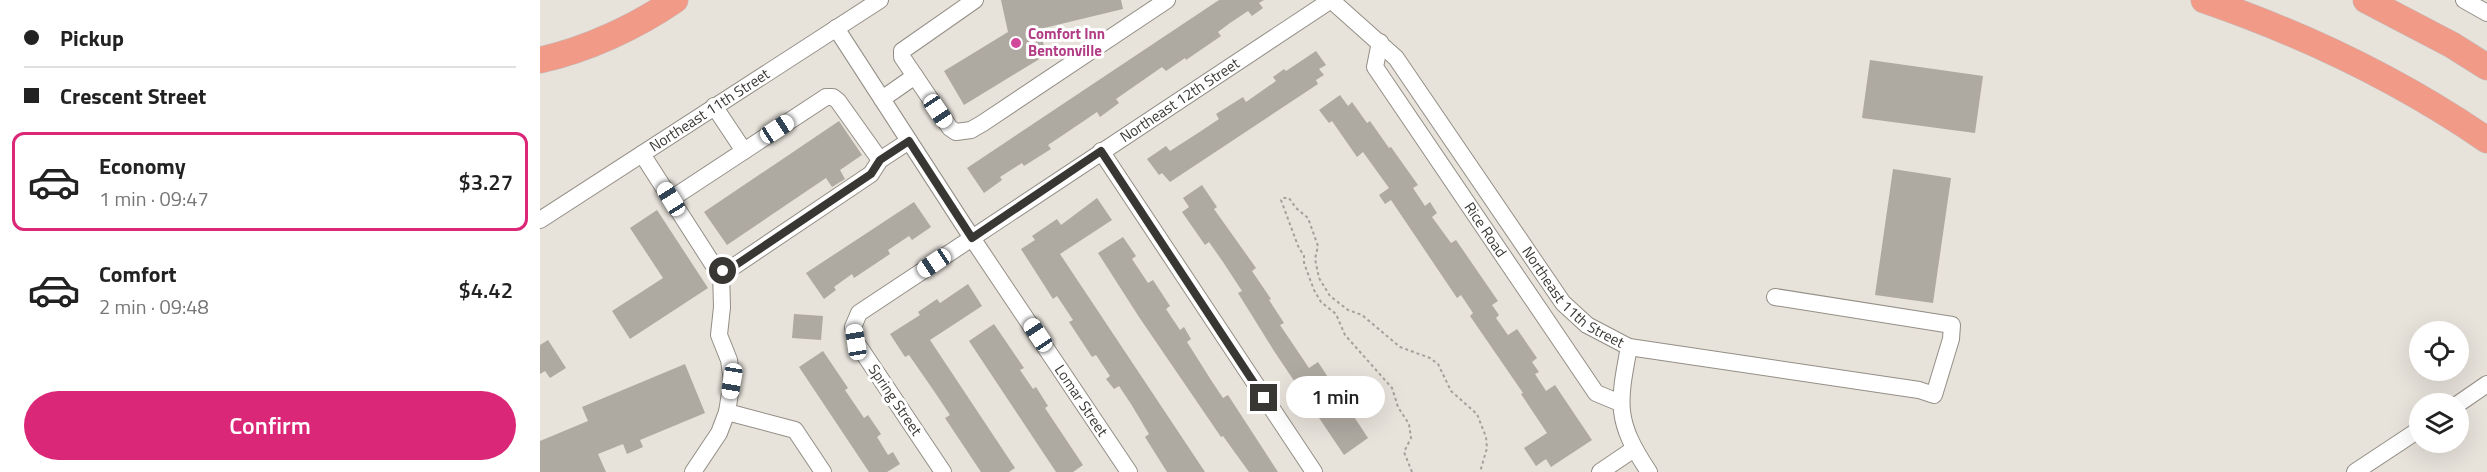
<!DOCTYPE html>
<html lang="en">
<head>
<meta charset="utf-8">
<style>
  :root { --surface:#fff; --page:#f2f2f2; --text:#222; --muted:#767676; --line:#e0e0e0; --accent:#db2777 }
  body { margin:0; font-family:"Titillium Web",sans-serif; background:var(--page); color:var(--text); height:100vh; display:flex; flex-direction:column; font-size:22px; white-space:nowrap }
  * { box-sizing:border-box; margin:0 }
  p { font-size:20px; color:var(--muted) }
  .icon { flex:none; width:33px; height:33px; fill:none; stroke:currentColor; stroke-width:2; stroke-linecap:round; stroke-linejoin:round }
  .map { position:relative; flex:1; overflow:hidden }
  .drawer { display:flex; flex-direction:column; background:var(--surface); width:540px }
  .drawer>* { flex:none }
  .banner { display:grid; align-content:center; height:132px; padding:0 24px; background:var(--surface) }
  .buttons { position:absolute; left:1869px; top:321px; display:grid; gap:12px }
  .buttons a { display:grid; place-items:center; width:60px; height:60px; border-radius:50%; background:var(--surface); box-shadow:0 6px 24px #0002; font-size:30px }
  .end { position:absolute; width:27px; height:27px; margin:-14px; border:8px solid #393734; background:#fff; box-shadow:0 0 0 3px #fff }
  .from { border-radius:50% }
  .bubble { position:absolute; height:42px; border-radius:21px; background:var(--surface); box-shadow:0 6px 24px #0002; font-size:20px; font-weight:600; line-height:42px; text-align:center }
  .car { position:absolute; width:18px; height:36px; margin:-18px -9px; border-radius:8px; box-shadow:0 0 4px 2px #0007; background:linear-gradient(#fff 24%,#345 0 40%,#fff 0 76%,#345 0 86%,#fff 0) }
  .banner b { display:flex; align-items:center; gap:21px; height:57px; font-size:22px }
  .banner b+b { border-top:2px solid var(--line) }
  .banner i { width:15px; height:15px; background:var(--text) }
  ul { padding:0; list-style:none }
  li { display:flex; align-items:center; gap:18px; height:99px; margin:0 12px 9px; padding:0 12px; border:3px solid transparent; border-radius:12px }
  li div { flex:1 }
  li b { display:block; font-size:22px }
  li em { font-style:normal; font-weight:600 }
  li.active { border-color:var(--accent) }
  li>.icon { width:54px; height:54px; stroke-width:1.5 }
  .action { display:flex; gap:12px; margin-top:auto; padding:12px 24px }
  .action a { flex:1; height:69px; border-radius:36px; background:var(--accent); color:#fff; font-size:24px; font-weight:600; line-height:69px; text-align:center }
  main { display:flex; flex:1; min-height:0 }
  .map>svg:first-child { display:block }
  .building { fill:#aea9a1 }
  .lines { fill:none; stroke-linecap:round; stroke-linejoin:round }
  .minor-casing { stroke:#938e86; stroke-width:18 }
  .highway-casing { stroke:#c0bfbe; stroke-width:27 }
  .path { stroke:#a4a09a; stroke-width:2; stroke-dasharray:3 3; stroke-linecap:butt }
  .minor { stroke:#fff; stroke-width:16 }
  .highway { stroke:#f19a88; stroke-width:26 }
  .route { stroke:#393734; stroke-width:8 }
  .hotel-dot { fill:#d1479c; stroke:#fff; stroke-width:2 }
  .labels { text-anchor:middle; stroke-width:6; stroke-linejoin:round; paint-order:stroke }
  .hotel-label { font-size:15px; font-weight:bold; fill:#b23c85; stroke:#fff; text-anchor:start }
  .street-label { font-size:15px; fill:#393734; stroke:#fff }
</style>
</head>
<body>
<main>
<section class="drawer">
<div class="banner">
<b><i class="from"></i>Pickup</b>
<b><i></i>Crescent Street</b>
</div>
<ul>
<li class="active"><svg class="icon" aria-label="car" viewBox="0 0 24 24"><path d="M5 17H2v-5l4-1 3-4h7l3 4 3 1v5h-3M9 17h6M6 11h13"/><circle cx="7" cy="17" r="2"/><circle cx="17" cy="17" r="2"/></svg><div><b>Economy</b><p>1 min · 09:47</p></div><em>$3.27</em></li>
<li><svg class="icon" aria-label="car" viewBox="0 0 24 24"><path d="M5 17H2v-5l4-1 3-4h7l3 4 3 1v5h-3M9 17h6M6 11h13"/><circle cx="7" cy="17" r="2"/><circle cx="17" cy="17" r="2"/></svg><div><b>Comfort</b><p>2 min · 09:48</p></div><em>$4.42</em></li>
</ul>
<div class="action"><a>Confirm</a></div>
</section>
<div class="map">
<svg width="1947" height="472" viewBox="0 0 1947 472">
  <rect width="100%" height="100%" fill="#e7e2da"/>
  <g class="building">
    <polygon points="461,0 581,0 583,9 500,29 506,55 424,105 404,71 468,32"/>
    <polygon points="679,0 724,0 719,3 723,8 712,16 708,11 690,23 678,32 681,36 646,60 645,58 626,71 622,67 576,99 579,103 560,117 557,112 526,133 508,145 511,149 484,166 482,163 460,177 462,180 444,193 427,168"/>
    <polygon points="776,51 786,65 779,69 784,75 776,80 778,84 630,182 622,173 619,175 607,159 626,146 630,151 658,133 679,119 676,114 703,97 706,102 736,81 733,77 744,69 746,71"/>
    <polygon points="1330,60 1443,76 1435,133 1322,118"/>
    <polygon points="800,95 808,106 812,102 827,123 830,121 849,148 851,147 878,185 873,188 885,206 890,202 897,213 892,217 911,243 916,240 958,301 952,305 959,315 956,318 968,335 977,329 997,358 992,362 999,372 995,374 1006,391 1015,385 1052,440 1011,467 1006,459 996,466 984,448 1007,433 981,394 983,393 930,316 933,313 921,295 917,298 851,200 845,204 839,195 849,188 823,152 817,157 792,121 789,123 779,110"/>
    <polygon points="299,121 322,155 300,170 305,179 292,187 286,178 187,245 164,212"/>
    <polygon points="1353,169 1411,178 1393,303 1335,295"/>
    <polygon points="662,185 677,207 674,209 716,268 712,271 731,299 729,300 744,323 740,325 769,368 778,362 828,438 804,455 734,351 698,293 702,291 683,262 669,242 665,245 642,212 649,207 643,198"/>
    <polygon points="557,198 572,220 520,254 665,472 627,472 605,437 609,434 591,404 579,386 574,389 566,379 570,376 556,355 552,357 529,322 533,320 517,296 513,299 481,249 495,240 492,236 517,219 521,225"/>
    <polygon points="374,202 391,227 372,240 369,236 348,250 350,254 314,278 312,274 294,287 296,290 284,299 266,273"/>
    <polygon points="117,210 168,288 90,339 72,311 123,278 90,228"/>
    <polygon points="583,237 596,256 592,259 608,283 613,280 630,306 626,309 640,330 644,327 651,339 647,342 671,380 683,398 688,395 738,472 709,472 683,436 681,437 599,317 558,253"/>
    <polygon points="428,284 442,306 390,340 475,468 469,472 441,472 405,418 410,415 394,391 369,355 365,357 350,334 380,315 378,312 397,299 400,303"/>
    <polygon points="254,314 283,316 281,340 252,338"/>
    <polygon points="454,324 484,368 480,370 493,389 496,387 508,406 505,408 543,465 533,472 516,472 429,341"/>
    <polygon points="8,340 26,368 10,378 5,371 0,374 0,345"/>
    <polygon points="283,351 308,388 305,390 324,418 328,415 341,434 337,437 348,455 353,452 360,464 347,472 329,472 259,367"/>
    <polygon points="145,364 165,413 100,440 103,447 87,454 83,444 58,454 66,472 0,472 0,441 48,421 42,407"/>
  </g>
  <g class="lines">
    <defs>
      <g id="minor">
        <polyline points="435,0 362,51 362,57 410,128 416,132 431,130 443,123 627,0"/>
        <path id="s1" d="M791 0 856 58 1023 303 1047 325 1089 347 1379 390 1394 395 1411 339 1412 325 1235 297"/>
        <polyline points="1924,0 1947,13"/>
        <path id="s2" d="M296 28 432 238 589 472"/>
        <path id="s3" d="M840 42 835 67 1056 393 1080 403"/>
        <polyline points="342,99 375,76"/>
        <polyline points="174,106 204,151"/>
        <polyline points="561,151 774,472"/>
        <polyline points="102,154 174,266 183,271 190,269 331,174 340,160 369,141"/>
        <polyline points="131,199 286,97 293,97 298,101 340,160"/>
        <path id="s4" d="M0 220 340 0"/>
        <path d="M1089 347C1078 405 1075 421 1109 472"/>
        <polyline points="1918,404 1947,384"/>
        <polyline points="187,412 255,430 283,472"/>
        <polyline points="153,472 179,433 187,412 192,381 189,360 179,335 182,307 181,271"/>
        <path id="s5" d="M403 472 316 342 313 327 319 313 791 0"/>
        <polyline points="1060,472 1094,449"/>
        <polyline points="1815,472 1880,429"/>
      </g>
      <g id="highway">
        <path d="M1664 0C1763 34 1861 81 1947 140"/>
        <polyline points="1826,0 1912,45 1947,67"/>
        <path d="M0 60C46 50 96 27 135 0"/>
      </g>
    </defs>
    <use href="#minor" class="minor-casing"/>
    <use href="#highway" class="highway-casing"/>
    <polyline class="path" points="872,472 864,452 871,438 869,424 858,407 852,388 805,335 796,314 781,302 774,290 764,263 764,256 758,246 741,200 743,198 749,198 756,208 768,218 778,246 775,259 779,278 790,296 808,310 822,315 860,347 890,358 898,364 911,391 937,414 946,437 947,448 940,472"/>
    <use href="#minor" class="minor"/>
    <use href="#highway" class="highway"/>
  </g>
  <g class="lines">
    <polyline class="route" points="183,271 190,269 331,174 340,160 369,141 432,238 561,151 724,398"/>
  </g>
  <circle class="hotel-dot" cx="476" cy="43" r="6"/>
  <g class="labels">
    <g class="hotel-label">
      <text x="488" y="39">Comfort Inn<tspan x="488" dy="17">Bentonville</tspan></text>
    </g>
    <g class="street-label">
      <text dy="5" stroke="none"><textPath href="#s5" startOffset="572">Northeast 12th Street</textPath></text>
      <text dy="5" stroke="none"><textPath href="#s4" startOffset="202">Northeast 11th Street</textPath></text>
      <text dy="5" stroke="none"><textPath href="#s3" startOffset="222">Rice Road</textPath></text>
      <text dy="5" stroke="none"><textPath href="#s1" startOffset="387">Northeast 11th Street</textPath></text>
      <text transform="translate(355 400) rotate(56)" y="5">Spring Street</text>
      <text dy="5" stroke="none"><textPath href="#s2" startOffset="446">Lomar Street</textPath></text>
    </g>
  </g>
</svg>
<div class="buttons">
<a><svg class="icon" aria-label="locate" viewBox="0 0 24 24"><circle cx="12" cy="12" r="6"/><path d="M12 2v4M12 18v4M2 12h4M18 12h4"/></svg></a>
<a><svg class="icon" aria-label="layers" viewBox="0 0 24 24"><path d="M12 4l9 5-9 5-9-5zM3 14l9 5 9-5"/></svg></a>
</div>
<i class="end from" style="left:183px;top:271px"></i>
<i class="end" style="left:724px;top:398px"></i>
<div class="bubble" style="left:746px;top:376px;width:99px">1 min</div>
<i class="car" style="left:398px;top:111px;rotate:146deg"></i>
<i class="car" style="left:237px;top:129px;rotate:57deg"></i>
<i class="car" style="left:131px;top:199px;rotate:328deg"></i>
<i class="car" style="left:394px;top:263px;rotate:236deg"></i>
<i class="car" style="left:498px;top:335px;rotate:326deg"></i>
<i class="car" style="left:316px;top:342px;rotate:351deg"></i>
<i class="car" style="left:192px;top:381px;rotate:189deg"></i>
</div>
</main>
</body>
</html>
